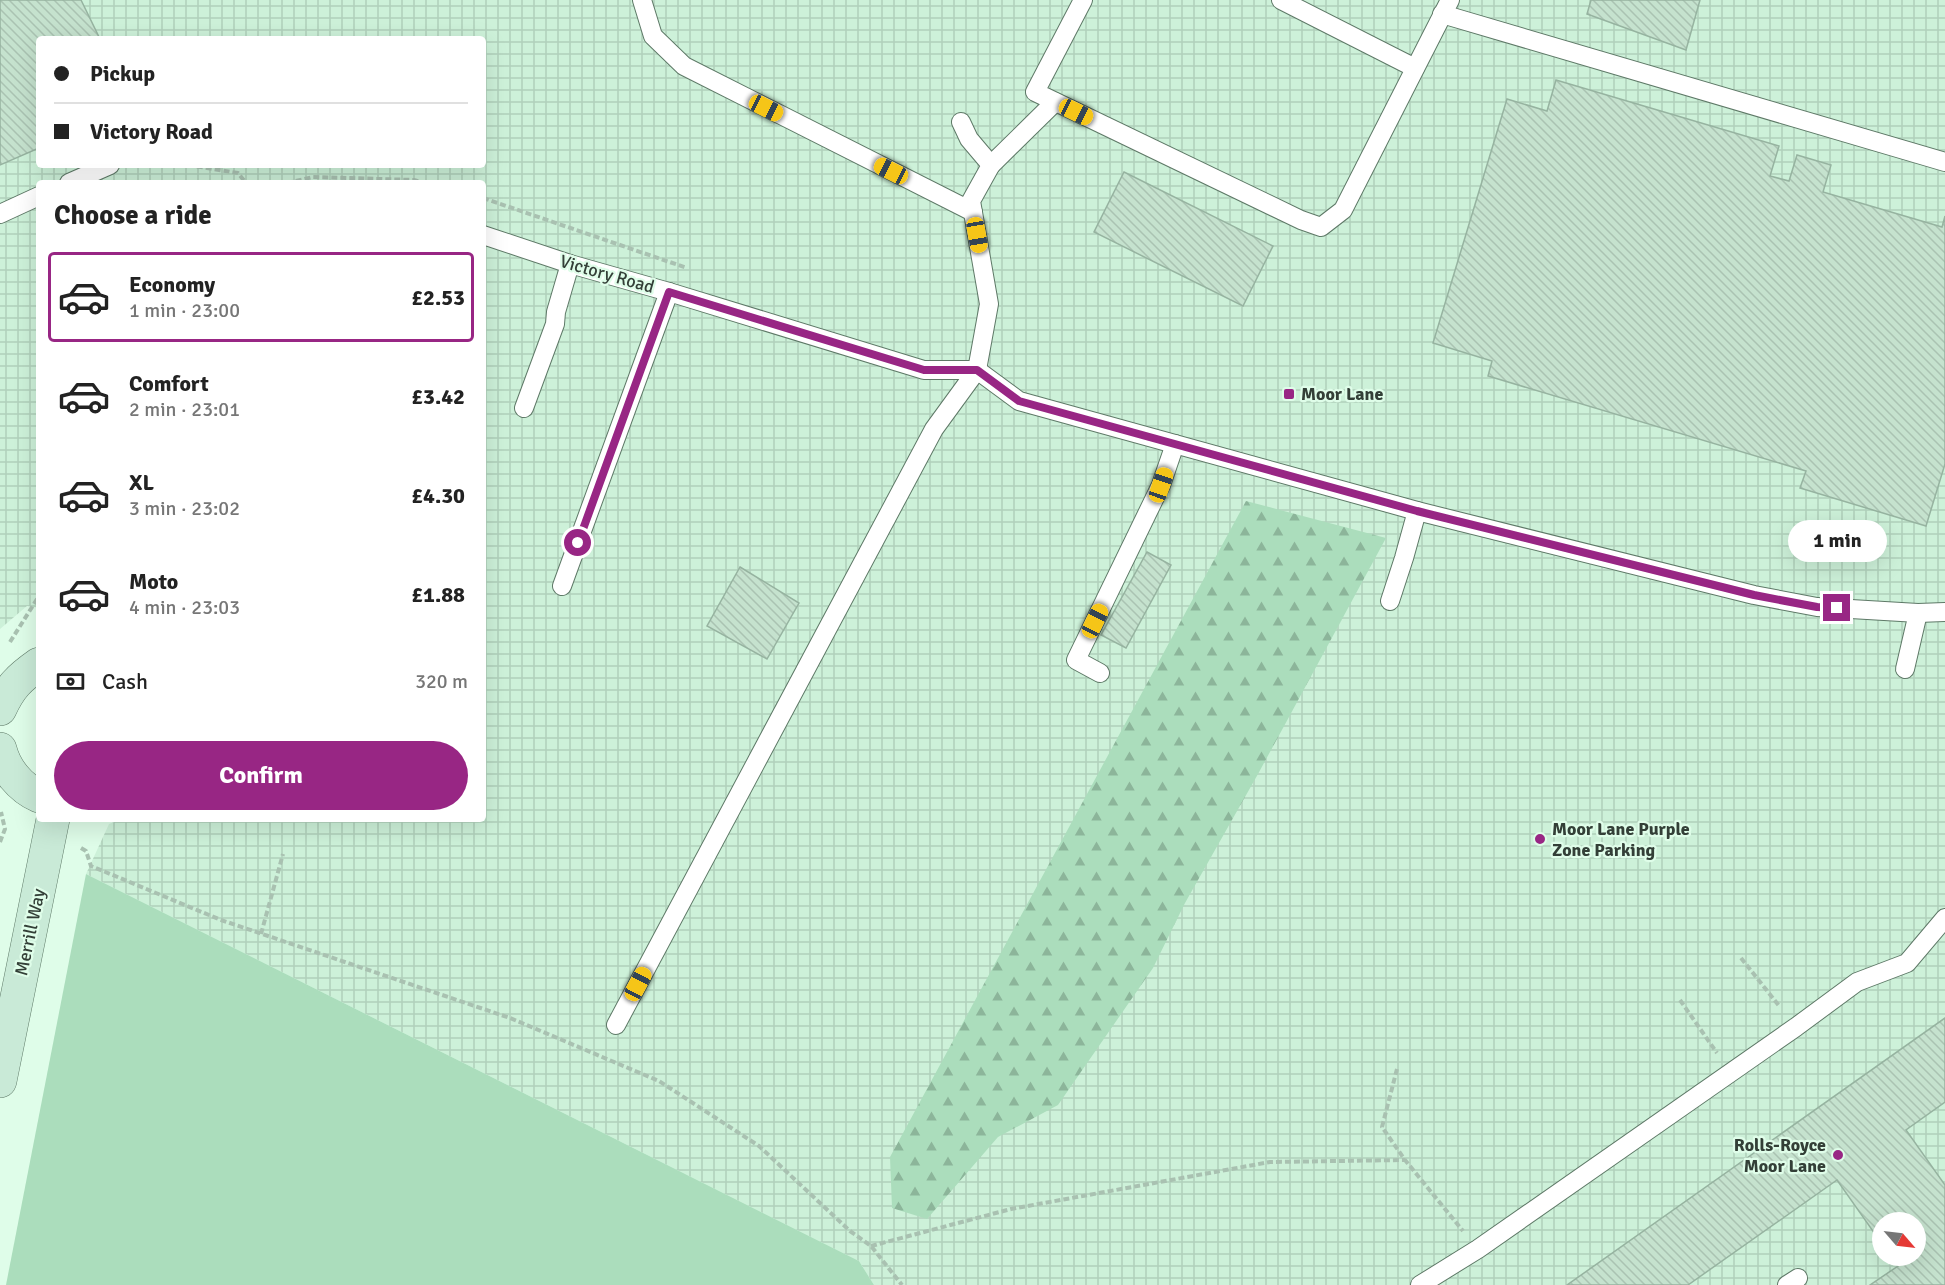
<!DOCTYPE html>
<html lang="en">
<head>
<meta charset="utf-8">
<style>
  :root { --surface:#fff; --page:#f6f6f6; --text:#222; --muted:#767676; --line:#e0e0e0; --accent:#982684 }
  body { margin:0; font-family:Signika,sans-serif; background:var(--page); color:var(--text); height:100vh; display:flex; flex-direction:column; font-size:22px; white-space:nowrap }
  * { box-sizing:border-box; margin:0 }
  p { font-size:20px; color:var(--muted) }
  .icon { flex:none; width:33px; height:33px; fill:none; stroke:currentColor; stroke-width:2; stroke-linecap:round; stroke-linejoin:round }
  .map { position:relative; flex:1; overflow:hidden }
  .drawer { position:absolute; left:36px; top:180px; width:450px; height:642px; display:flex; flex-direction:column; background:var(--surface); border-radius:6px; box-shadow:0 6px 24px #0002 }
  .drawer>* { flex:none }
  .top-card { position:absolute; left:36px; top:36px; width:450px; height:132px; border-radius:6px; box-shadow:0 6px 24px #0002; display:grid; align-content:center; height:132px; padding:0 18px; background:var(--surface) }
  .needle { width:39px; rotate:118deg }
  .controls { position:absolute; left:1872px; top:1212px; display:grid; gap:12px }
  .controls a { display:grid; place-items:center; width:54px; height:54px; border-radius:50%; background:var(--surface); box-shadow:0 6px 24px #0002; font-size:30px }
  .end { position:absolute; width:27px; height:27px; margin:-14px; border:8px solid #982684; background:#fff; box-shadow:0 0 0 3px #fff }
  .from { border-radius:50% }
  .bubble { position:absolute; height:42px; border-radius:21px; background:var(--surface); box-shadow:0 6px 24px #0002; font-size:20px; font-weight:700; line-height:42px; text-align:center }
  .car { position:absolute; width:18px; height:36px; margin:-18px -9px; border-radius:8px; box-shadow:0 0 4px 2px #0007; background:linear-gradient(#f5c518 24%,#345 0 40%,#f5c518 0 76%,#345 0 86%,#f5c518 0) }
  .top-card b { display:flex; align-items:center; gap:21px; height:57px; font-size:22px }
  .top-card b+b { border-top:2px solid var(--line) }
  .top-card i { width:15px; height:15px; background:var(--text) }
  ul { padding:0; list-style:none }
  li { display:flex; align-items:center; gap:18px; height:90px; margin:0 12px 9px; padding:0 6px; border:3px solid transparent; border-radius:6px }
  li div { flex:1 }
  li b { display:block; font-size:22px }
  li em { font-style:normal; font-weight:700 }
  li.active { border-color:var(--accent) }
  li>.icon { width:54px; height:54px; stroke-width:1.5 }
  h2 { padding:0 18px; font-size:27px; line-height:72px }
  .pay { display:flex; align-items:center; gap:15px; height:66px; padding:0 18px; font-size:22px }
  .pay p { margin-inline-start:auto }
  .cta { display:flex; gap:12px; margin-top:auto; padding:12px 18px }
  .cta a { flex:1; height:69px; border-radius:36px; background:var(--accent); color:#fff; font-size:24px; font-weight:700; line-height:69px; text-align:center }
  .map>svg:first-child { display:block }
  .industrial { fill:url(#industrial-grid); fill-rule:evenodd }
  .green { fill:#abddbc }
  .forest { fill:url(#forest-firs) }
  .building { fill:url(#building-back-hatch); stroke:#96b3a0; stroke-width:1.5 }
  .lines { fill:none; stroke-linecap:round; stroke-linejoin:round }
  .lane-casing { stroke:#5e7967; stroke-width:20 }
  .secondary-casing { stroke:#5e7967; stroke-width:34 }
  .path { stroke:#a9c1b1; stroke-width:4; stroke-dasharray:6 3; stroke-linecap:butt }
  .lane { stroke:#fff; stroke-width:18 }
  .secondary { stroke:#c9ead7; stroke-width:33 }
  .route { stroke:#982684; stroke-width:8 }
  .poi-dot { fill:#982684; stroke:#dffde9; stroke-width:2 }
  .labels { text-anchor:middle; stroke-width:4.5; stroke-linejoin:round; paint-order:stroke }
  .street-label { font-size:18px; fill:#333f37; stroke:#dffde9 }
  .poi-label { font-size:18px; font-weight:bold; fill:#333f37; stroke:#dffde9; text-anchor:start }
</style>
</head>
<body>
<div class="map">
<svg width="1945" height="1285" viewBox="0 0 1945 1285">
  <defs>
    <pattern id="industrial-grid" width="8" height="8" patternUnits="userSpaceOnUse" patternTransform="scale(1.5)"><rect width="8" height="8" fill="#cdf1d9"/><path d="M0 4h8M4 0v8" fill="none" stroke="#b0d0bb"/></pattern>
    <pattern id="forest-firs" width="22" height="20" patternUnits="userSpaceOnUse" patternTransform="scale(1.5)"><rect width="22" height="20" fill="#abddbc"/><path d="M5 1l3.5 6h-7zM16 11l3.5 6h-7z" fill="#8cb59a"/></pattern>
    <pattern id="building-back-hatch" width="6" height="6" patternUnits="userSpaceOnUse" patternTransform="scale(1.5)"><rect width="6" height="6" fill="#c5e2ce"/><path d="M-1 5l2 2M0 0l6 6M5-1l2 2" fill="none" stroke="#aac3b2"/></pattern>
  </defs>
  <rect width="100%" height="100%" fill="#dffde9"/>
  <path class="industrial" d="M0 0H1945V1285H874L859 1261 86 874 109 824 122 819H483V183H39V608L27 606 0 629ZM39 39H483V165H39ZM1882 1222H1916V1256H1882Z"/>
  <polygon class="green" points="86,874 859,1261 874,1285 6,1285"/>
  <polygon class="forest" points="1246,501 1386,538 1258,774 1185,903 1153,968 1058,1105 998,1137 927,1219 892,1208 890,1157"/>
  <g class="building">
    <polygon points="0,0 81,0 100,39 39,39 39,148 0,165"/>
    <polygon points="1591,0 1700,0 1686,50 1587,14"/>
    <polygon points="1556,80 1779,146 1770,176 1789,181 1797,155 1831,165 1823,192 1942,227 1945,216 1945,464 1926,526 1800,488 1806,471 1488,376 1492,361 1433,343 1507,99 1547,111"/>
    <polygon points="1124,172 1273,246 1243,306 1094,232"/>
    <polygon points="1147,552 1171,565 1126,648 1101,635"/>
    <polygon points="740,567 799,603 767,659 707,626"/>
    <polygon points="1945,1018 1945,1102 1906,1130 1945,1185 1945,1285 1870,1285 1898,1266 1890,1256 1916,1256 1916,1222 1882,1222 1882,1244 1837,1180 1688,1285 1567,1285"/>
  </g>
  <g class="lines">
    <defs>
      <g id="lane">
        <polyline points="642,0 653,36 684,66 973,212"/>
        <polyline points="1083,0 1035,92 1301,220 1321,227 1343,210 1450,0"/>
        <polyline points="1281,0 1415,68"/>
        <polyline points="1442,14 1945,162"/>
        <polyline points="991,165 1055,102"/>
        <polyline points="69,183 110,165"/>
        <polyline points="0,214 39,196"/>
        <polyline points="483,235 570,264 669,292 924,370 977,370 1019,401 1417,511 1754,595 1817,607 1918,613 1945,612"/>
        <polyline points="524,408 555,324 556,312 570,264"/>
        <polyline points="562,586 669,292"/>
        <polyline points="1390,601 1404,558 1417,511"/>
        <polyline points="1905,669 1918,613"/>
        <polyline points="1100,673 1076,660 1161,485 1175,444"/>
        <polyline points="616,1025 934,429 977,370 989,304 971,201 991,165 969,139 961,122"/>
        <polyline points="1420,1285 1478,1249 1796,1027 1857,982 1907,963 1945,918"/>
        <polyline points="1787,1285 1798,1278"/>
      </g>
      <g id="secondary">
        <path d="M0 709C10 687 19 678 39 664"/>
        <path d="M0 749C5 769 20 788 39 796"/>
        <polyline points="0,1081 53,819"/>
      </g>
    </defs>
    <use href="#lane" class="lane-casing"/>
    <use href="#secondary" class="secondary-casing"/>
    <g class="path">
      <polyline points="188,165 238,173 246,183"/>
      <polyline points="287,183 313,177 414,180 425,183"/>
      <polyline points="483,198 687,268"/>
      <polyline points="10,642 39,596"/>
      <polyline points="0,842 5,829 1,812"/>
      <polyline points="81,848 86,851 91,866 221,920 510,1018 659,1081 759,1146 850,1231 871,1246 902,1285"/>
      <polyline points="261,934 283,854"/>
      <polyline points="1741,958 1780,1007"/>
      <polyline points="1680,1000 1717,1053"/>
      <polyline points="1397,1069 1382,1127 1405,1160 1463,1231"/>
      <polyline points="871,1246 1011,1209 1270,1162 1405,1160"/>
    </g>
    <use href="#lane" class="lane"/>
    <use href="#secondary" class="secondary"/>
  </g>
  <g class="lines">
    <polyline class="route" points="578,543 669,292 924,370 977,370 1019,401 1417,511 1754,595 1817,607 1837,608"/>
  </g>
  <g class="poi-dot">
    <rect x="1283" y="388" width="12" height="12" rx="3"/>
    <circle cx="1540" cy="839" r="6"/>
    <circle cx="1838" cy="1155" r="6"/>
  </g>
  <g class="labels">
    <g class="street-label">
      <text transform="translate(607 274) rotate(16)" y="6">Victory Road</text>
      <text transform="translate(30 932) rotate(-78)" y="6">Merrill Way</text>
    </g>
    <g class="poi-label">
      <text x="1301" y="400">Moor Lane</text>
      <text x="1552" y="835">Moor Lane Purple<tspan x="1552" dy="21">Zone Parking</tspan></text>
      <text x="1826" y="1151" text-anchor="end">Rolls-Royce<tspan x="1826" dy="21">Moor Lane</tspan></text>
    </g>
  </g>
</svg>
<div class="controls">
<a><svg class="needle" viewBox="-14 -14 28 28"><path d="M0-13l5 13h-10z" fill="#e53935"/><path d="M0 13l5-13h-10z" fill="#767676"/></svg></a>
</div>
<i class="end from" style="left:578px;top:543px"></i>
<i class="end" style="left:1837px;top:608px"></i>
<div class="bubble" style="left:1788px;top:520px;width:99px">1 min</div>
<i class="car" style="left:766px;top:108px;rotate:117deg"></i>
<i class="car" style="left:1076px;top:112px;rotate:116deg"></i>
<i class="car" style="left:891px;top:171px;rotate:297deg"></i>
<i class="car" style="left:977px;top:235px;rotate:170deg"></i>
<i class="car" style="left:1161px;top:485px;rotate:19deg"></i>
<i class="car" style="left:1095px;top:621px;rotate:26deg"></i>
<i class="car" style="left:638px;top:984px;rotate:28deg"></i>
<div class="top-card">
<b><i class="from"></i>Pickup</b>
<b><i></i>Victory Road</b>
</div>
<section class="drawer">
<h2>Choose a ride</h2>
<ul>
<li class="active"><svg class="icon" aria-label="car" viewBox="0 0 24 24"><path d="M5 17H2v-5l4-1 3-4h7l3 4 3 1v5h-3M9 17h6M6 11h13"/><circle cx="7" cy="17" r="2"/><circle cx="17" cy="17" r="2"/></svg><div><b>Economy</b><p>1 min · 23:00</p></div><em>£2.53</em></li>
<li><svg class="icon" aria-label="car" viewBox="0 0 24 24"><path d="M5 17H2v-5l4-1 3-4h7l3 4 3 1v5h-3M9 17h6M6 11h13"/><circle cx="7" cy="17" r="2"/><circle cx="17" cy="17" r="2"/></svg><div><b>Comfort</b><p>2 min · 23:01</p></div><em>£3.42</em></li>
<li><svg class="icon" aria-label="car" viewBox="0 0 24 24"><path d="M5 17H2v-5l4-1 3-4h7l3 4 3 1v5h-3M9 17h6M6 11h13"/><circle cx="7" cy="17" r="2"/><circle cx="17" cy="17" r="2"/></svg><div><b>XL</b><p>3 min · 23:02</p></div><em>£4.30</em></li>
<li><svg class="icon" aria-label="car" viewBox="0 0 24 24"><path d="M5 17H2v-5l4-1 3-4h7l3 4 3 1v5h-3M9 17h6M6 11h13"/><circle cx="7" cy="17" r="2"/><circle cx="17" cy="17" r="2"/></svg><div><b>Moto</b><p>4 min · 23:03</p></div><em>£1.88</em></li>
</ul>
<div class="pay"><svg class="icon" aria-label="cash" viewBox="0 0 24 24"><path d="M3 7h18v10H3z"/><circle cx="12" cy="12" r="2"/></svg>Cash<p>320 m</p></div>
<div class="cta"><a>Confirm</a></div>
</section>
</div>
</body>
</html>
